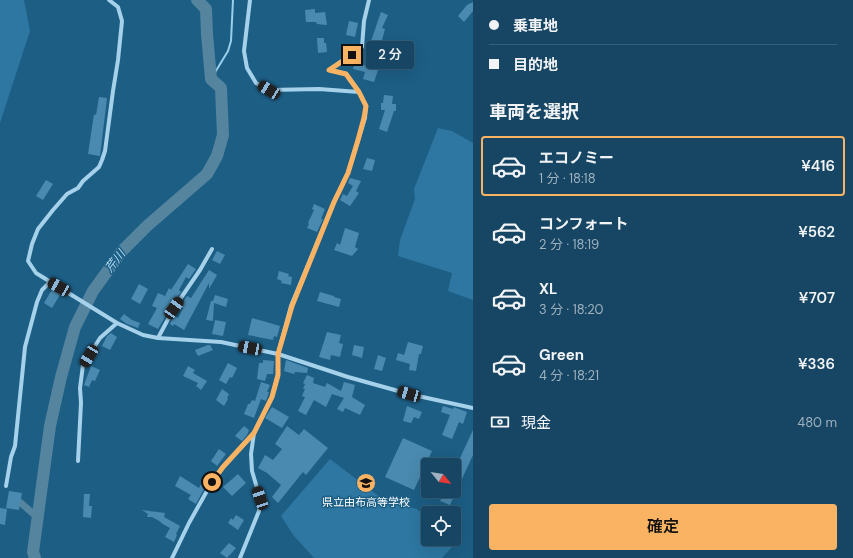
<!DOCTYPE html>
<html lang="ja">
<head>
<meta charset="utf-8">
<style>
  :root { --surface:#164664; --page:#1f4d6a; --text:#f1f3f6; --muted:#9eb1bf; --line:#355e78; --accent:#fab363 }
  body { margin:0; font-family:"DM Sans","Noto Sans JP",sans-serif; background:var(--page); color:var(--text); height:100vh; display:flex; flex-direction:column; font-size:15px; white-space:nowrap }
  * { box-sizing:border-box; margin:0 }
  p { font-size:13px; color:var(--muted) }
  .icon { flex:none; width:22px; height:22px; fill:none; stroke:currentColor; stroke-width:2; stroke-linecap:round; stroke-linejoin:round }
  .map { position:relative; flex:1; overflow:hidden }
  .panel { display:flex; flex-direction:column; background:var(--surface); width:380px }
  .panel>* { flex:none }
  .banner { display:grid; align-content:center; height:88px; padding:0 16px; background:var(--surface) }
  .needle { width:26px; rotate:120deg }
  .controls { position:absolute; left:421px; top:458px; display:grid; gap:8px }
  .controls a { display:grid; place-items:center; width:40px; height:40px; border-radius:4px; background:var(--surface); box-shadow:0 4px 16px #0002,0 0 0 1px var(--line); font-size:20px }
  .end { position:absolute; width:18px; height:18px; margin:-9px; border:5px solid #fab363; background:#111; box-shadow:0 0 0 2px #111 }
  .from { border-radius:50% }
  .bubble { position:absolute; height:28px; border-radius:4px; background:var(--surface); box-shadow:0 4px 16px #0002,0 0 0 1px var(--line); font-size:13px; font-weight:600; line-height:28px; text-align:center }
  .car { position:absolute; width:12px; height:24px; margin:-12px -6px; border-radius:5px; box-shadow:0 0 3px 1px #0007; background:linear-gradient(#222 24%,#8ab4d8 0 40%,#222 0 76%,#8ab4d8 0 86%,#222 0) }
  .banner b { display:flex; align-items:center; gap:14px; height:38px; font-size:15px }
  .banner b+b { border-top:1px solid var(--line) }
  .banner i { width:10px; height:10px; background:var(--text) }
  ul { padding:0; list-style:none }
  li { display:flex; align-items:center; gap:12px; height:60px; margin:0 8px 6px; padding:0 8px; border:2px solid transparent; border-radius:4px }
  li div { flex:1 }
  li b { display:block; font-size:15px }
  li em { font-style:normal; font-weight:600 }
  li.on { border-color:var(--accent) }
  li>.icon { width:36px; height:36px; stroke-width:1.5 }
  h2 { padding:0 16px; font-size:18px; line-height:48px }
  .pay { display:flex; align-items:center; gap:10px; height:44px; padding:0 16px; font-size:15px }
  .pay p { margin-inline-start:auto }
  .button { display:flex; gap:8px; margin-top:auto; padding:8px 16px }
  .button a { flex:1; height:46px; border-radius:4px; background:var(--accent); color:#111; font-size:16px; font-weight:600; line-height:46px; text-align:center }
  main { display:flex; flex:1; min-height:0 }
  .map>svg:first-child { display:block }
  .green { fill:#2d77a2 }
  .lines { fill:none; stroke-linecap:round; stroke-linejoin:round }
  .stream { stroke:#98cfec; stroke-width:2 }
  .canal { stroke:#55849f; stroke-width:7 }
  .river { stroke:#55849f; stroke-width:12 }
  .building { fill:#4a8ab0 }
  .minor { stroke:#a5d1ea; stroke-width:4 }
  .route { stroke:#fab363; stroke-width:5 }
  .labels { text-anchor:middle; stroke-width:3; stroke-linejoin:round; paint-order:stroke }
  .poi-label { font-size:11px; fill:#fff; stroke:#1d5e85 }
  .water-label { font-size:12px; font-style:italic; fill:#b0daf2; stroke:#1d5e85 }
</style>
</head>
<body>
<main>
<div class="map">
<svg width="473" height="558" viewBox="0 0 473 558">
  <rect width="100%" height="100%" fill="#1d5e85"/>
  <g class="green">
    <polygon points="0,0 24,0 30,31 0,123"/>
    <polygon points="438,128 452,131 473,143 473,300 448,291 452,273 398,256 400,240 415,199 414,189"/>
    <polygon points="330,459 385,501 417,509 428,520 428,539 448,539 454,545 442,558 314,558 294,536 281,516"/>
  </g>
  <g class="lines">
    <polyline class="stream" points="211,79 228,51 231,41 233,0"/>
    <polyline class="canal" points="21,503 38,518"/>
    <polyline class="river" points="35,558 33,552 50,426 61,377 75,327 93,291 122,251 147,226 207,174 217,156 223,135 221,88 211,79 207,34 206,9 197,0"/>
  </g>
  <g class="building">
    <polygon points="473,2 473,11 464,22 458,16 467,5"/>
    <polygon points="315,9 315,13 325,12 327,25 317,24 316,22 306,22 305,10"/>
    <polygon points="381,12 388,15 382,28 385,29 381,44 371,41"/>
    <polygon points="349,21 358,23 355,37 346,35"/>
    <polygon points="317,38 324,38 324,43 326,43 327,52 318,53"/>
    <polygon points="355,62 378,70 374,82 363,79 365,72 353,69"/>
    <polygon points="384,95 393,96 392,104 396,104 396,111 394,111 387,132 379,129 385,110 381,110 381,103 383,103"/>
    <polygon points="99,97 107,98 100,156 88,154 94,114 96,115"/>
    <polygon points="367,158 375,160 372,171 363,169"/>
    <polygon points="350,178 361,181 356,191 359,193 350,206 340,200 343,194 347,196 353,186 348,183"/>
    <polygon points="46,180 53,184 43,200 36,196"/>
    <polygon points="314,204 325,209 321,219 323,219 317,232 307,228 309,224 308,223 314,210 312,209"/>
    <polygon points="345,228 359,233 355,247 358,249 352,256 334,250 337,243 340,245"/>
    <polygon points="217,251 225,255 220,264 212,260"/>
    <polygon points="188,264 196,269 189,279 186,277 179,290 181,292 174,302 172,301 166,311 168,312 158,329 148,324 157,308 152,306 158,293 165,296 169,288 171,290"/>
    <polygon points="209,270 217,275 209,289 209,283 184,330 174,324 173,326 170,324 174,315 178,318 183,308 180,306 187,296 191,298"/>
    <polygon points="279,271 289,274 288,276 292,277 291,285 281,283 282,281 277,279"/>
    <polygon points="139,284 148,289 140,304 131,299"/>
    <polygon points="53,288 61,293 52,308 44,303"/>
    <polygon points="320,292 334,296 334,297 341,299 339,307 317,301"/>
    <polygon points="215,295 228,299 226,307 214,303 213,321 206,320 211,301 213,301"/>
    <polygon points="124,314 132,320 140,323 138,328 127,324 120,319"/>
    <polygon points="252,318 280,326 277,337 274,336 273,340 248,335"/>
    <polygon points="215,320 226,322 223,336 212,334"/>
    <polygon points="327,332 341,335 339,343 343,344 340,357 331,355 330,360 319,357"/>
    <polygon points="111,333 117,337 110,350 102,346 107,336"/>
    <polygon points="408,342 423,346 421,354 419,354 416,371 409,370 410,364 396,360 398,353 404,355"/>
    <polygon points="208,345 210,345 213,350 198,356 195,350"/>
    <polygon points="354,345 364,347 362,358 352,355"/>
    <polygon points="378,355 386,358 382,371 374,369"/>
    <polygon points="263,360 274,361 273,374 267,374 265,381 257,379 259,363 263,363"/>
    <polygon points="286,360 308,368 307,373 295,372 294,374 284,371"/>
    <polygon points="228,363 237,368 232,378 230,377 226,384 219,380"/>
    <polygon points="91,366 100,370 95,381 92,380 89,387 84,385"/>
    <polygon points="188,366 195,370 193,373 207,381 201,390 196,386 198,383 183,376"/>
    <polygon points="307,375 314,378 313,383 325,387 327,383 341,391 344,382 355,385 352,397 365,405 360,415 345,408 343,412 337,409 344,398 332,394 326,407 314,400 306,415 298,411 305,397 302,396 305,389 303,389 305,384 303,383"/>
    <polygon points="261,382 270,385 267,392 269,392 266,401 261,399 254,418 244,414 248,404 250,404 252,400 255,401"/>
    <polygon points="222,389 229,394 227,398 228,399 224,406 216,400"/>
    <polygon points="407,406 422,412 419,419 414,417 411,423 403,421"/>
    <polygon points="443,406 453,409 454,407 456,408 467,412 463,424 459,422 452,439 442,435 450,415 441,412"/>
    <polygon points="272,407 289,417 282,428 265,418"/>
    <polygon points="244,426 249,430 247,435 242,441 235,436"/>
    <polygon points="287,426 299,435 304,429 328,448 306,475 303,472 278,503 272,497 281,485 267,473 258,468 265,455 273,460 282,449 275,444"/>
    <polygon points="473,430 473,455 450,505 440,501 445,491 454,491 454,471"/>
    <polygon points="403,438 432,451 414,490 385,477"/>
    <polygon points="219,449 226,454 217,466 211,461"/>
    <polygon points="207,473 211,476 196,504 188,499 191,495 175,486 180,476 199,488"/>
    <polygon points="238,474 246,483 232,496 223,487"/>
    <polygon points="9,491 22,493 19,510 6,508"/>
    <polygon points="84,494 90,494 89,506 92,506 91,518 83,517"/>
    <polygon points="0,508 7,509 5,525 0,524"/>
    <polygon points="142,510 165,513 164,517 180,526 176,534 177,535 174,542 165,537 170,528 161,523 161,522 152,517 147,517 148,514"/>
    <polygon points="236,515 244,520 238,530 228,523 231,518 233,520"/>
    <polygon points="229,543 236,548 227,558 220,553"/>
  </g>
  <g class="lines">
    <g class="minor">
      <polyline points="109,0 118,7 122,21 118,60 113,91 105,151 102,160 99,167 83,181 78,188 67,194 53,210 38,229 32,244 28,261 36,273 117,323 143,335 158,338 221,342 278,354 348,377 409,394 473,408"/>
      <polyline points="250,0 244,51 247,68 256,83 269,90 319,89 359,92"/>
      <polyline points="158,338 174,308 200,270 212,249"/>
      <polyline points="78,461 81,403 80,388 83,365 100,338 117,323"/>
      <polyline points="6,486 11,457 15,446 25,347 37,302 42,290 50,282"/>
      <polyline points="172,558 189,523 212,482 223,467 254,433 272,397 278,375 278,354 291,306 334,202 348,173 365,118 366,106 359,92 346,74 329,70 362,47 364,21 369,0"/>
      <polyline points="240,558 259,511 260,498 252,471 251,454 254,433"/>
    </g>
  </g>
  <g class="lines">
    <polyline class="route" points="212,482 223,467 254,433 272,397 278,375 278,354 292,306 334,202 348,173 358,140 364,118 366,106 359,92 346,74 329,70 352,55"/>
  </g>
  <defs>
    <symbol id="school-disc" viewBox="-11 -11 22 22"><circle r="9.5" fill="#fab363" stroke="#1d5e85"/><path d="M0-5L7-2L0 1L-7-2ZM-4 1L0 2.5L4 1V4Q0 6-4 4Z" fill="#111"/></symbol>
  </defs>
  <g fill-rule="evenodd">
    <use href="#school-disc" x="355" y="472" width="22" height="22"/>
  </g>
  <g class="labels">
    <g class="poi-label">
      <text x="366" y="506">県立由布高等学校</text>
    </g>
    <g class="water-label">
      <text transform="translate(115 261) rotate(-52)" y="4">芹川</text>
    </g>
  </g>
</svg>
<div class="controls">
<a><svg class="needle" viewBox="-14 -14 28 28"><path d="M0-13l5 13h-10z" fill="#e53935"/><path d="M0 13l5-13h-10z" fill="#9eb1bf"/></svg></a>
<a><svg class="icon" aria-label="locate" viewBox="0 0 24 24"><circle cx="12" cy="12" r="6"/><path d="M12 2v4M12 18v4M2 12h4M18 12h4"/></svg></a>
</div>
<i class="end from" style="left:212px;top:482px"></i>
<i class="end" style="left:352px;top:55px"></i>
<div class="bubble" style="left:366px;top:41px;width:48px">2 分</div>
<i class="car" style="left:269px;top:90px;rotate:301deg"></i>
<i class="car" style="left:59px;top:287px;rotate:300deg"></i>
<i class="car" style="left:174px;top:308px;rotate:35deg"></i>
<i class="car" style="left:250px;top:348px;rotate:281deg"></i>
<i class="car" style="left:89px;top:356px;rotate:211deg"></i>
<i class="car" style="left:409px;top:394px;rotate:286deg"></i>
<i class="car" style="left:260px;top:498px;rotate:342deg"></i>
</div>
<section class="panel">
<div class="banner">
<b><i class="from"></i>乗車地</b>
<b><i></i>目的地</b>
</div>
<h2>車両を選択</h2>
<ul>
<li class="on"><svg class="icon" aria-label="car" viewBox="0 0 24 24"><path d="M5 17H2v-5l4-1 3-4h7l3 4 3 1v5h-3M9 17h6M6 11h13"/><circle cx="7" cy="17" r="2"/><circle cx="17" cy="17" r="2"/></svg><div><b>エコノミー</b><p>1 分 · 18:18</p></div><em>¥416</em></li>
<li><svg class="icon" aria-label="car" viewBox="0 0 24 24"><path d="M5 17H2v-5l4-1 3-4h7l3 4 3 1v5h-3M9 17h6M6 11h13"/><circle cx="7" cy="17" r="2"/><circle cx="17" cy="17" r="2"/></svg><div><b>コンフォート</b><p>2 分 · 18:19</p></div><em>¥562</em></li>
<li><svg class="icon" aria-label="car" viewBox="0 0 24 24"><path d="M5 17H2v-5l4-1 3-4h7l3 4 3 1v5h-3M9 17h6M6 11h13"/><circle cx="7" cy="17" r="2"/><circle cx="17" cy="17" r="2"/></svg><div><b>XL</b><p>3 分 · 18:20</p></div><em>¥707</em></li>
<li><svg class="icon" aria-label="car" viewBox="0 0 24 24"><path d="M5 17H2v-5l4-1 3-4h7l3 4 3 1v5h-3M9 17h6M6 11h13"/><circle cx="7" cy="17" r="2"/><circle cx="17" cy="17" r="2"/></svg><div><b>Green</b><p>4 分 · 18:21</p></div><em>¥336</em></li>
</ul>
<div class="pay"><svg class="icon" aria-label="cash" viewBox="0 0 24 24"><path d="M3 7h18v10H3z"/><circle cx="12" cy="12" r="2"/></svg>現金<p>480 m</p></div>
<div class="button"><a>確定</a></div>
</section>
</main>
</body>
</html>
